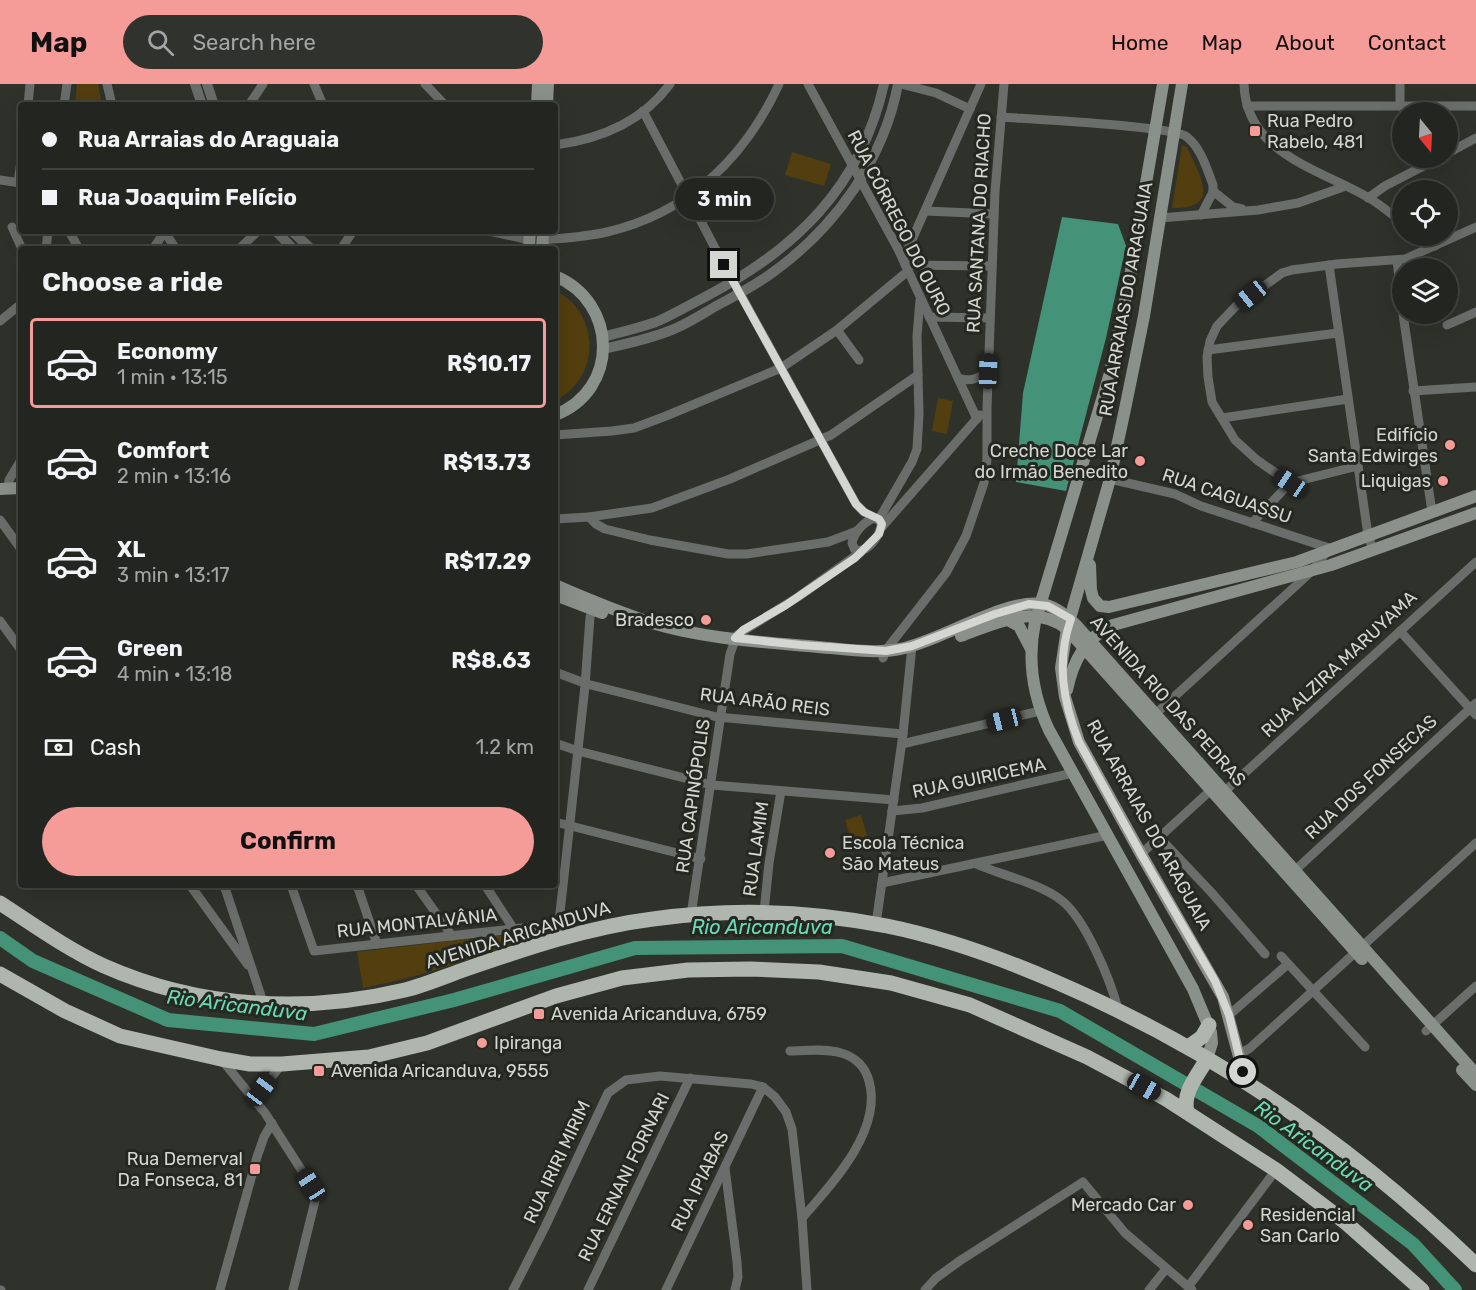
<!DOCTYPE html>
<html lang="en">
<head>
<meta charset="utf-8">
<style>
  :root { --surface:#232620; --page:#2f322d; --text:#f1f3f6; --muted:#a3a5a5; --line:#40433e; --accent:#f59b98 }
  body { margin:0; font-family:Rubik,sans-serif; background:var(--page); color:var(--text); height:100vh; display:flex; flex-direction:column; font-size:22px; white-space:nowrap }
  * { box-sizing:border-box; margin:0 }
  p { font-size:20px; color:var(--muted) }
  .icon { flex:none; width:33px; height:33px; fill:none; stroke:currentColor; stroke-width:2; stroke-linecap:round; stroke-linejoin:round }
  .map { position:relative; flex:1; overflow:hidden }
  .side { position:absolute; left:18px; top:162px; width:540px; height:642px; display:flex; flex-direction:column; background:var(--surface); border-radius:6px; box-shadow:0 6px 24px #0002,0 0 0 2px var(--line) }
  .side>* { flex:none }
  .hud { position:absolute; left:18px; top:18px; width:540px; height:132px; border-radius:6px; box-shadow:0 6px 24px #0002,0 0 0 2px var(--line); display:grid; align-content:center; height:132px; padding:0 24px; background:var(--surface) }
  .needle { width:39px; rotate:162deg }
  .fabs { position:absolute; left:1392px; top:18px; display:grid; gap:12px }
  .fabs a { display:grid; place-items:center; width:66px; height:66px; border-radius:50%; background:var(--surface); box-shadow:0 6px 24px #0002,0 0 0 2px var(--line); font-size:30px }
  .end { position:absolute; width:27px; height:27px; margin:-14px; border:8px solid #d4d7d1; background:#111; box-shadow:0 0 0 3px #111 }
  .from { border-radius:50% }
  .bubble { position:absolute; height:42px; border-radius:21px; background:var(--surface); box-shadow:0 6px 24px #0002,0 0 0 2px var(--line); font-size:20px; font-weight:700; line-height:42px; text-align:center }
  .car { position:absolute; width:18px; height:36px; margin:-18px -9px; border-radius:8px; box-shadow:0 0 4px 2px #0007; background:linear-gradient(#222 24%,#8ab4d8 0 40%,#222 0 76%,#8ab4d8 0 86%,#222 0) }
  .hud b { display:flex; align-items:center; gap:21px; height:57px; font-size:22px }
  .hud b+b { border-top:2px solid var(--line) }
  .hud i { width:15px; height:15px; background:var(--text) }
  ul { padding:0; list-style:none }
  li { display:flex; align-items:center; gap:18px; height:90px; margin:0 12px 9px; padding:0 12px; border:3px solid transparent; border-radius:6px }
  li div { flex:1 }
  li b { display:block; font-size:22px }
  li em { font-style:normal; font-weight:700 }
  li.current { border-color:var(--accent) }
  li>.icon { width:54px; height:54px; stroke-width:1.5 }
  h2 { padding:0 24px; font-size:27px; line-height:72px }
  .pay { display:flex; align-items:center; gap:15px; height:66px; padding:0 24px; font-size:22px }
  .pay p { margin-inline-start:auto }
  .primary-button { display:flex; gap:12px; margin-top:auto; padding:12px 24px }
  .primary-button a { flex:1; height:69px; border-radius:36px; background:var(--accent); color:#111; font-size:24px; font-weight:700; line-height:69px; text-align:center }
  header { display:flex; align-items:center; gap:36px; box-sizing:border-box; height:84px; padding:0 30px; background:var(--accent); color:#111 }
  header strong { font-size:28px }
  nav { display:flex; gap:33px; margin-inline-start:auto; font-size:21px }
  .search { width:420px; height:54px; background:var(--page); display:flex; align-items:center; gap:15px; box-sizing:border-box; padding:0 21px; border-radius:33px; color:var(--muted); font-size:22px }
  .map>svg:first-child { display:block }
  .green { fill:#523e0e }
  .water { fill:#449278 }
  .lines { fill:none; stroke-linecap:round; stroke-linejoin:round }
  .river { stroke:#449278; stroke-width:14 }
  .minor { stroke:#6a6e6a; stroke-width:9 }
  .tertiary { stroke:#6a6e6a; stroke-width:10 }
  .secondary { stroke:#8a908a; stroke-width:12 }
  .trunk { stroke:#aeb6ae; stroke-width:15 }
  .route { stroke:#d4d7d1; stroke-width:8 }
  .poi-dot { fill:#f59b98; stroke:#252821; stroke-width:2 }
  .labels { text-anchor:middle; stroke-width:6; stroke-linejoin:round; paint-order:stroke }
  .poi-label { font-size:18px; fill:#d4d7d1; stroke:#252821; text-anchor:start }
  .street-label { font-size:18px; fill:#d4d7d1; stroke:#252821 }
  .water-label { font-size:20px; font-style:italic; fill:#6adbb5; stroke:#252821 }
</style>
</head>
<body>
<header>
<strong>Map</strong>
<div class="search"><svg class="icon" aria-label="search" viewBox="0 0 24 24"><circle cx="10" cy="10" r="6"/><path d="M15 15l6 6"/></svg>Search here</div>
<nav><a>Home</a><a>Map</a><a>About</a><a>Contact</a></nav>
</header>
<div class="map">
<svg width="1476" height="1206" viewBox="0 0 1476 1206">
  <rect width="100%" height="100%" fill="#2f322a"/>
  <g class="green">
    <polygon points="77,0 98,0 102,21 75,21"/>
    <path d="M1182 61 1187 63C1193 78 1218 115 1191 122 1185 124 1178 124 1172 124Z"/>
    <polygon points="792,68 831,80 824,102 785,91"/>
    <path d="M555 206C601 230 601 293 555 317Z"/>
    <polygon points="938,314 953,317 947,350 932,347"/>
    <polygon points="861,731 870,761 854,766 845,736"/>
    <path d="M541 849C483 872 424 892 363 904L357 868 491 852Z"/>
  </g>
  <polygon class="water" points="1062,133 1118,140 1126,162 1106,254 1066,407 1016,398 1023,309"/>
  <g class="lines">
    <polyline class="river" points="0,854 33,877 168,936 314,950 454,916 635,864 842,862 1060,927 1258,1042 1413,1160 1455,1206"/>
    <g class="minor">
      <polyline points="107,0 112,21"/>
      <polyline points="314,0 323,21"/>
      <polyline points="425,0 445,21"/>
      <polyline points="808,0 898,165 977,335"/>
      <polyline points="901,0 936,9 970,25"/>
      <path d="M1244 0C1246 70 1320 85 1369 114 1381 121 1391 130 1402 138"/>
      <polyline points="1400,0 1400,22"/>
      <polyline points="28,21 30,0"/>
      <polyline points="64,21 67,0"/>
      <polyline points="249,21 263,0"/>
      <polyline points="1247,22 1476,22"/>
      <polyline points="643,27 715,164 856,420 864,428 874,434"/>
      <path d="M1001 33C1028 35 1174 42 1187 53 1201 64 1207 85 1213 101V108L1201 131"/>
      <path d="M555 61C600 55 643 37 670 0"/>
      <polyline points="1448,69 1476,54"/>
      <polyline points="0,96 21,99"/>
      <polyline points="18,99 21,76"/>
      <polyline points="1213,107 1233,123 1242,125"/>
      <polyline points="1368,114 1385,102 1439,74"/>
      <polyline points="926,127 994,130"/>
      <polyline points="1160,134 1258,126 1298,119 1346,102"/>
      <polyline points="12,143 22,165"/>
      <polyline points="69,147 79,165"/>
      <polyline points="164,147 176,165"/>
      <polyline points="489,147 530,156"/>
      <polyline points="1420,152 1435,162"/>
      <path d="M543 156C564 154 586 153 607 148 688 129 745 74 779 0"/>
      <polyline points="46,165 48,147"/>
      <polyline points="153,165 165,147"/>
      <polyline points="239,165 258,147"/>
      <polyline points="341,165 353,147"/>
      <polyline points="903,176 981,0"/>
      <polyline points="1397,176 1402,223"/>
      <polyline points="905,181 992,182"/>
      <polyline points="1329,181 1368,451 1373,466"/>
      <polyline points="1403,230 1432,428"/>
      <polyline points="929,233 990,234"/>
      <polyline points="0,237 21,220"/>
      <polyline points="1447,241 1476,228"/>
      <polyline points="837,246 859,276"/>
      <polyline points="1208,266 1338,249"/>
      <path d="M958 294C970 298 978 295 988 287"/>
      <polyline points="1413,307 1476,303"/>
      <polyline points="1222,334 1348,315"/>
      <polyline points="555,351 612,347 634,344 666,332 781,284 837,246 908,187"/>
      <polyline points="1110,395 1175,410 1201,422 1332,465"/>
      <polyline points="1290,399 1257,376 1235,356 1212,318 1208,293 1207,273 1210,257 1217,242 1235,223 1282,189 1292,186 1337,180 1405,175 1476,143"/>
      <polyline points="8,404 9,396 21,376"/>
      <polyline points="589,433 596,440 605,445 650,456 728,470 747,470 828,458 857,447"/>
      <path d="M874 434 881 437C882 450 868 470 855 466L852 459C854 448 864 438 874 434Z"/>
      <polyline points="555,435 589,433 652,424 730,395 831,351 918,291"/>
      <polyline points="879,435 912,378 917,365 919,330 917,252 920,216"/>
      <polyline points="0,436 21,465"/>
      <polyline points="1252,439 1290,399 1358,382"/>
      <polyline points="881,444 980,331"/>
      <polyline points="0,537 21,566"/>
      <polyline points="1400,547 1476,631"/>
      <polyline points="883,574 886,566 946,489 966,452 984,399 987,375 987,324 995,108 1004,0"/>
      <polyline points="555,588 587,600 717,633 903,650"/>
      <polyline points="1151,634 1313,486 1327,467"/>
      <polyline points="555,659 578,667 712,701 894,716"/>
      <polyline points="902,660 1040,627"/>
      <polyline points="1225,707 1476,478"/>
      <polyline points="892,727 922,724 1073,689"/>
      <polyline points="555,738 701,775"/>
      <polyline points="1159,753 1211,808 1265,870"/>
      <polyline points="1141,770 1211,706"/>
      <path d="M976 780C1001 791 1039 799 1061 816 1085 834 1110 895 1118 925"/>
      <polyline points="1290,791 1476,619"/>
      <polyline points="882,799 1108,751"/>
      <polyline points="190,801 248,881"/>
      <polyline points="224,801 264,921"/>
      <polyline points="291,801 314,867 559,840"/>
      <polyline points="357,801 377,860"/>
      <polyline points="416,801 452,852"/>
      <polyline points="485,801 513,844"/>
      <polyline points="764,828 769,779 781,707"/>
      <polyline points="691,831 730,570 737,551 798,513 861,468"/>
      <polyline points="876,840 903,650 912,562"/>
      <polyline points="557,856 585,602 590,533 594,520"/>
      <polyline points="1281,872 1365,963"/>
      <polyline points="1229,931 1288,880"/>
      <polyline points="1426,947 1476,902"/>
      <path d="M790 967C806 967 826 964 841 969 855 973 865 982 869 997 883 1046 832 1100 802 1134"/>
      <polyline points="1238,971 1250,964 1476,759"/>
      <polyline points="221,975 265,1029 311,1101 315,1117 293,1206"/>
      <polyline points="255,1018 261,1006 282,980"/>
      <polyline points="725,1084 737,1178 738,1193 735,1206"/>
      <polyline points="1188,1203 1276,1086"/>
      <polyline points="0,1206 1,1206"/>
      <polyline points="220,1206 257,1073 264,1053 272,1039"/>
      <polyline points="513,1206 545,1143 608,1009 626,996 660,992 751,1000 763,1003 775,1013 786,1028 792,1045 802,1134 807,1206"/>
      <polyline points="588,1206 690,994"/>
      <polyline points="666,1206 763,1003"/>
      <polyline points="925,1206 936,1194 961,1176 1083,1098 1125,1149 1192,1206"/>
      <polyline points="1149,1206 1166,1185"/>
    </g>
    <g class="tertiary">
      <polyline points="195,0 202,21"/>
      <polyline points="207,0 214,21"/>
      <polyline points="276,147 293,165"/>
      <polyline points="292,147 311,165"/>
      <path d="M603 253C621 248 639 244 656 238 673 231 689 221 705 213 795 166 861 103 884 0"/>
      <path d="M604 265C625 260 649 255 669 247 686 241 702 230 718 221 737 211 758 200 776 186 836 142 884 75 898 0"/>
    </g>
    <g class="secondary">
      <path d="M1163 0 1130 193 1110 289 1035 538C1027 576 1033 612 1049 646L1193 905 1211 948 1212 959 1207 975"/>
      <polyline points="1182,0 1144,232 1125,325 1110,395 1067,545 1061,584 1065,613 1079,658 1141,770 1223,913 1246,999"/>
      <polyline points="537,21 538,0"/>
      <polyline points="547,21 548,0"/>
      <polyline points="529,165 530,147"/>
      <polyline points="542,165 543,147"/>
      <path d="M555 192C618 218 620 306 555 331"/>
      <polyline points="0,405 21,404"/>
      <polyline points="1090,481 1091,506 1093,514 1100,522 1109,523 1297,478 1476,412"/>
      <path d="M555 501C587 515 619 528 652 539 705 555 764 558 818 563 845 565 874 570 900 565 939 558 1005 514 1042 520 1055 522 1067 532 1076 541L1476 990"/>
      <polyline points="555,511 602,529"/>
      <polyline points="1006,535 1019,542 1031,565"/>
      <path d="M961 552C996 539 1034 519 1067 545L1362 875"/>
      <path d="M1067 606C1073 577 1085 554 1113 541L1331 481 1476 429"/>
      <polyline points="1462,986 1476,1001"/>
    </g>
    <g class="trunk">
      <path d="M0 819C34 841 67 865 104 882 199 924 304 930 405 906 425 901 446 892 466 885 527 864 589 843 653 835 731 824 811 827 887 842 946 854 1001 874 1056 898 1212 965 1354 1062 1476 1181"/>
      <polyline points="0,890 65,927 120,952 221,975 250,980 282,980 369,973 427,959 556,912 622,894 688,886 750,885 819,888 891,899 970,921 1087,973 1166,1015 1276,1086 1345,1138 1422,1206"/>
      <polyline points="1188,963 1202,953 1209,941"/>
      <path d="M1187 1028C1182 1008 1198 991 1207 975"/>
    </g>
  </g>
  <g class="lines">
    <path class="route" d="M724 181 856 420 864 428 879 435 882 440 879 450 855 474 786 521 743 546 735 554 801 561 886 567 912 562 995 530 1029 520 1048 522 1071 535C1056 577 1063 618 1079 658L1141 770 1215 897 1229 931 1243 988"/>
  </g>
  <g class="poi-dot">
    <rect x="1249" y="41" width="12" height="12" rx="3"/>
    <circle cx="1450" cy="361" r="6"/>
    <circle cx="1140" cy="377" r="6"/>
    <circle cx="1443" cy="397" r="6"/>
    <circle cx="706" cy="536" r="6"/>
    <circle cx="830" cy="769" r="6"/>
    <rect x="533" y="924" width="12" height="12" rx="3"/>
    <circle cx="482" cy="959" r="6"/>
    <rect x="313" y="981" width="12" height="12" rx="3"/>
    <rect x="249" y="1079" width="12" height="12" rx="3"/>
    <circle cx="1188" cy="1121" r="6"/>
    <circle cx="1248" cy="1141" r="6"/>
  </g>
  <g class="labels">
    <g class="poi-label">
      <text x="1267" y="43">Rua Pedro<tspan x="1267" dy="21">Rabelo, 481</tspan></text>
      <text x="1438" y="357" text-anchor="end">Edifício<tspan x="1438" dy="21">Santa Edwirges</tspan></text>
      <text x="1128" y="373" text-anchor="end">Creche Doce Lar<tspan x="1128" dy="21">do Irmão Benedito</tspan></text>
      <text x="1431" y="403" text-anchor="end">Liquigas</text>
      <text x="694" y="542" text-anchor="end">Bradesco</text>
      <text x="842" y="765">Escola Técnica<tspan x="842" dy="21">São Mateus</tspan></text>
      <text x="551" y="936">Avenida Aricanduva, 6759</text>
      <text x="494" y="965">Ipiranga</text>
      <text x="331" y="993">Avenida Aricanduva, 9555</text>
      <text x="243" y="1081" text-anchor="end">Rua Demerval<tspan x="243" dy="21">Da Fonseca, 81</tspan></text>
      <text x="1176" y="1127" text-anchor="end">Mercado Car</text>
      <text x="1260" y="1137">Residencial<tspan x="1260" dy="21">San Carlo</tspan></text>
    </g>
    <g class="street-label">
      <text transform="translate(899 139) rotate(63)" y="6">RUA CÓRREGO DO OURO</text>
      <text transform="translate(979 139) rotate(-87)" y="6">RUA SANTANA DO RIACHO</text>
      <text transform="translate(1126 215) rotate(-80)" y="6">RUA ARRAIAS DO ARAGUAIA</text>
      <text transform="translate(1227 412) rotate(19)" y="6">RUA CAGUASSU</text>
      <text transform="translate(1339 580) rotate(-43)" y="6">RUA ALZIRA MARUYAMA</text>
      <text transform="translate(1168 617) rotate(48)" y="6">AVENIDA RIO DAS PEDRAS</text>
      <text transform="translate(765 618) rotate(7)" y="6">RUA ARÃO REIS</text>
      <text transform="translate(1371 693) rotate(-43)" y="6">RUA DOS FONSECAS</text>
      <text transform="translate(979 694) rotate(-12)" y="6">RUA GUIRICEMA</text>
      <text transform="translate(693 712) rotate(-82)" y="6">RUA CAPINÓPOLIS</text>
      <text transform="translate(1149 741) rotate(61)" y="6">RUA ARRAIAS DO ARAGUAIA</text>
      <text transform="translate(756 765) rotate(-82)" y="6">RUA LAMIM</text>
      <text transform="translate(417 839) rotate(-6)" y="6">RUA MONTALVÂNIA</text>
      <text transform="translate(518 851) rotate(-17)" y="6">AVENIDA ARICANDUVA</text>
      <text transform="translate(557 1078) rotate(-65)" y="6">RUA IRIRI MIRIM</text>
      <text transform="translate(624 1093) rotate(-64)" y="6">RUA ERNANI FORNARI</text>
      <text transform="translate(700 1097) rotate(-64)" y="6">RUA IPIABAS</text>
    </g>
    <g class="water-label">
      <text x="762" y="850">Rio Aricanduva</text>
      <text transform="translate(237 921) rotate(7)" y="7">Rio Aricanduva</text>
      <text transform="translate(1314 1062) rotate(36)" y="7">Rio Aricanduva</text>
    </g>
  </g>
</svg>
<div class="fabs">
<a><svg class="needle" viewBox="-14 -14 28 28"><path d="M0-13l5 13h-10z" fill="#e53935"/><path d="M0 13l5-13h-10z" fill="#a3a5a5"/></svg></a>
<a><svg class="icon" aria-label="locate" viewBox="0 0 24 24"><circle cx="12" cy="12" r="6"/><path d="M12 2v4M12 18v4M2 12h4M18 12h4"/></svg></a>
<a><svg class="icon" aria-label="layers" viewBox="0 0 24 24"><path d="M12 4l9 5-9 5-9-5zM3 14l9 5 9-5"/></svg></a>
</div>
<i class="end from" style="left:1243px;top:988px"></i>
<i class="end" style="left:724px;top:181px"></i>
<div class="bubble" style="left:675px;top:94px;width:99px">3 min</div>
<i class="car" style="left:1251px;top:211px;rotate:231deg"></i>
<i class="car" style="left:988px;top:287px;rotate:2deg"></i>
<i class="car" style="left:1290px;top:399px;rotate:304deg"></i>
<i class="car" style="left:1004px;top:636px;rotate:256deg"></i>
<i class="car" style="left:1144px;top:1003px;rotate:119deg"></i>
<i class="car" style="left:261px;top:1006px;rotate:37deg"></i>
<i class="car" style="left:311px;top:1101px;rotate:327deg"></i>
<div class="hud">
<b><i class="from"></i>Rua Arraias do Araguaia</b>
<b><i></i>Rua Joaquim Felício</b>
</div>
<section class="side">
<h2>Choose a ride</h2>
<ul>
<li class="current"><svg class="icon" aria-label="car" viewBox="0 0 24 24"><path d="M5 17H2v-5l4-1 3-4h7l3 4 3 1v5h-3M9 17h6M6 11h13"/><circle cx="7" cy="17" r="2"/><circle cx="17" cy="17" r="2"/></svg><div><b>Economy</b><p>1 min · 13:15</p></div><em>R$10.17</em></li>
<li><svg class="icon" aria-label="car" viewBox="0 0 24 24"><path d="M5 17H2v-5l4-1 3-4h7l3 4 3 1v5h-3M9 17h6M6 11h13"/><circle cx="7" cy="17" r="2"/><circle cx="17" cy="17" r="2"/></svg><div><b>Comfort</b><p>2 min · 13:16</p></div><em>R$13.73</em></li>
<li><svg class="icon" aria-label="car" viewBox="0 0 24 24"><path d="M5 17H2v-5l4-1 3-4h7l3 4 3 1v5h-3M9 17h6M6 11h13"/><circle cx="7" cy="17" r="2"/><circle cx="17" cy="17" r="2"/></svg><div><b>XL</b><p>3 min · 13:17</p></div><em>R$17.29</em></li>
<li><svg class="icon" aria-label="car" viewBox="0 0 24 24"><path d="M5 17H2v-5l4-1 3-4h7l3 4 3 1v5h-3M9 17h6M6 11h13"/><circle cx="7" cy="17" r="2"/><circle cx="17" cy="17" r="2"/></svg><div><b>Green</b><p>4 min · 13:18</p></div><em>R$8.63</em></li>
</ul>
<div class="pay"><svg class="icon" aria-label="cash" viewBox="0 0 24 24"><path d="M3 7h18v10H3z"/><circle cx="12" cy="12" r="2"/></svg>Cash<p>1.2 km</p></div>
<div class="primary-button"><a>Confirm</a></div>
</section>
</div>
</body>
</html>
